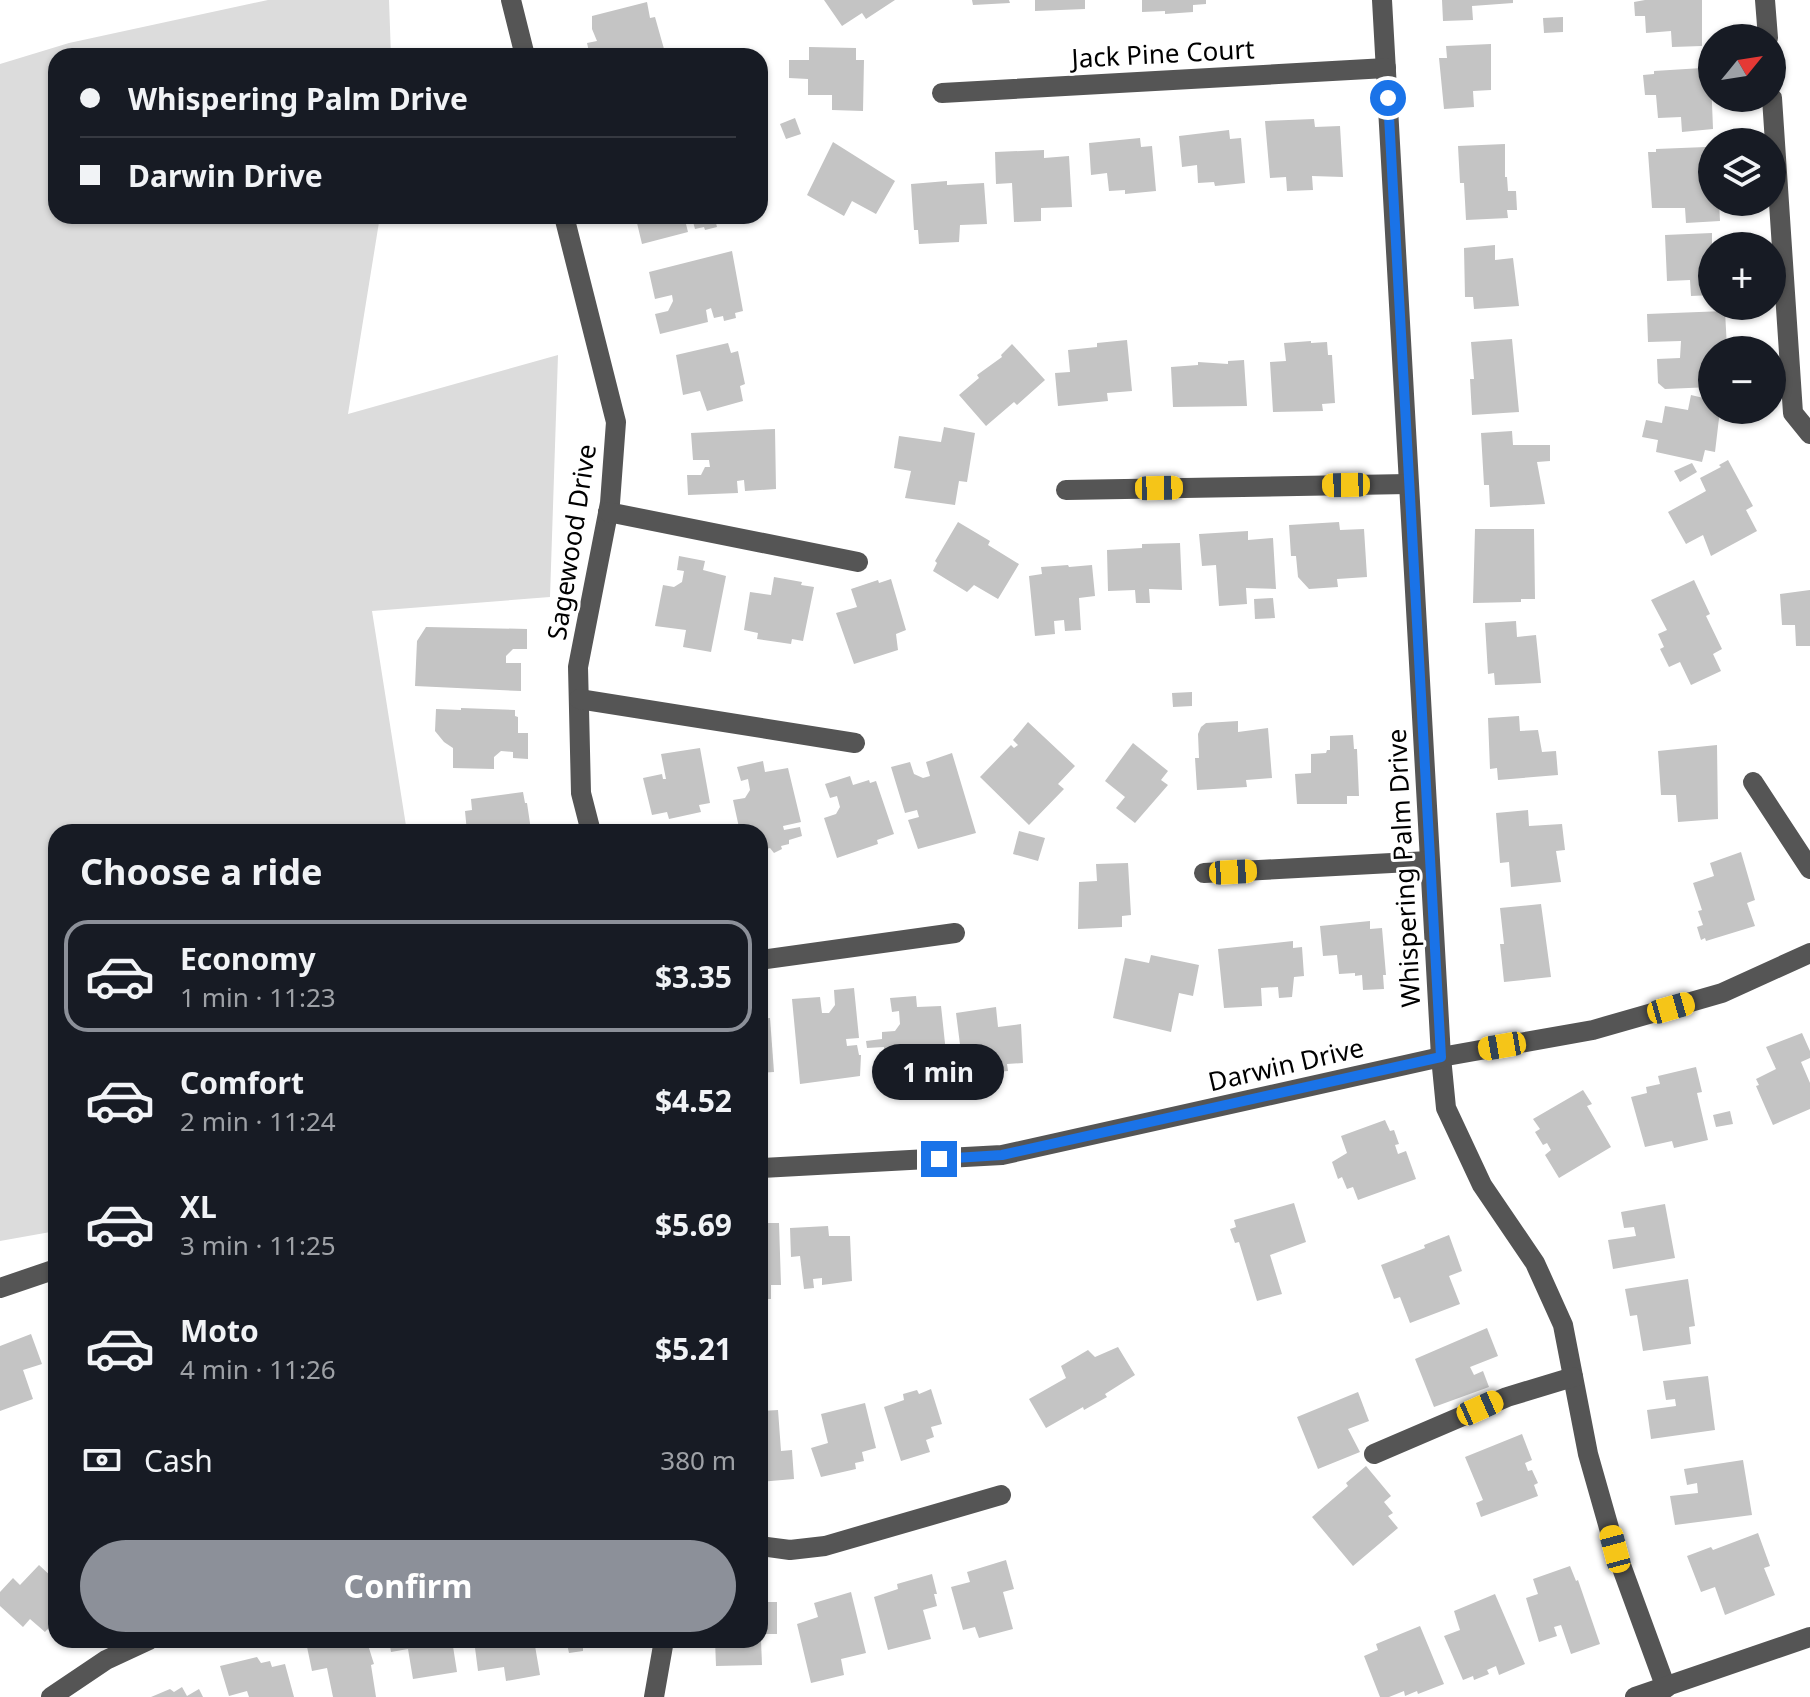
<!DOCTYPE html>
<html lang="en">
<head>
<meta charset="utf-8">
<style>
  :root { --surface:#171b24; --page:#242831; --text:#f1f3f6; --muted:#9ea1a6; --line:#363941; --accent:#8c9099 }
  body { margin:0; font-family:"Noto Sans",sans-serif; background:var(--page); color:var(--text); height:100vh; display:flex; flex-direction:column; font-size:30px; white-space:nowrap }
  * { box-sizing:border-box; margin:0 }
  p { font-size:26px; color:var(--muted) }
  .icon { flex:none; width:44px; height:44px; fill:none; stroke:currentColor; stroke-width:2; stroke-linecap:round; stroke-linejoin:round }
  .map { position:relative; flex:1; overflow:hidden }
  .drawer { position:absolute; left:48px; top:824px; width:720px; height:824px; display:flex; flex-direction:column; background:var(--surface); border-radius:24px; box-shadow:0 2px 6px #0004 }
  .drawer>* { flex:none }
  .banner { position:absolute; left:48px; top:48px; width:720px; height:176px; border-radius:24px; box-shadow:0 2px 6px #0004; display:grid; align-content:center; height:176px; padding:0 32px; background:var(--surface) }
  .needle { width:52px; rotate:60deg }
  .fabs { position:absolute; left:1698px; top:24px; display:grid; gap:16px }
  .fabs a { display:grid; place-items:center; width:88px; height:88px; border-radius:50%; background:var(--surface); box-shadow:0 2px 6px #0004; font-size:40px }
  .end { position:absolute; width:36px; height:36px; margin:-18px; border:10px solid #1a73e8; background:#fff; box-shadow:0 0 0 4px #fff }
  .from { border-radius:50% }
  .bubble { position:absolute; height:56px; border-radius:28px; background:var(--surface); box-shadow:0 2px 6px #0004; font-size:26px; font-weight:700; line-height:56px; text-align:center }
  .car { position:absolute; width:24px; height:48px; margin:-24px -12px; border-radius:10px; box-shadow:0 0 6px 2px #0007; background:linear-gradient(#f5c518 24%,#345 0 40%,#f5c518 0 76%,#345 0 86%,#f5c518 0) }
  .banner b { display:flex; align-items:center; gap:28px; height:76px; font-size:30px }
  .banner b+b { border-top:2px solid var(--line) }
  .banner i { width:20px; height:20px; background:var(--text) }
  ul { padding:0; list-style:none }
  li { display:flex; align-items:center; gap:24px; height:112px; margin:0 16px 12px; padding:0 16px; border:4px solid transparent; border-radius:24px }
  li div { flex:1 }
  li b { display:block; font-size:30px }
  li em { font-style:normal; font-weight:700 }
  li.current { border-color:var(--accent) }
  li>.icon { width:72px; height:72px; stroke-width:1.5 }
  h2 { padding:0 32px; font-size:36px; line-height:96px }
  .pay { display:flex; align-items:center; gap:20px; height:88px; padding:0 32px; font-size:30px }
  .pay p { margin-inline-start:auto }
  .button { display:flex; gap:16px; margin-top:auto; padding:16px 32px }
  .button a { flex:1; height:92px; border-radius:48px; background:var(--accent); color:#fff; font-size:32px; font-weight:700; line-height:92px; text-align:center }
  .map>svg:first-child { display:block }
  .green { fill:#dcdcdc }
  .building { fill:#c4c4c4 }
  .lines { fill:none; stroke-linecap:round; stroke-linejoin:round }
  .minor { stroke:#555; stroke-width:20 }
  .route { stroke:#1a73e8; stroke-width:10 }
  .labels { text-anchor:middle; stroke-width:6; stroke-linejoin:round; paint-order:stroke }
  .street-label { font-size:26px; fill:#000; stroke:#fff }
</style>
</head>
<body>
<div class="map">
<svg width="1810" height="1697" viewBox="0 0 1810 1697">
  <rect width="100%" height="100%" fill="#fff"/>
  <polygon class="green" points="268,0 389,0 391,56 56,56 56,216 380,216 348,414 558,355 550,597 372,611 407,832 56,832 56,1231 0,1241 0,64 69,43"/>
  <g class="building">
    <polygon points="824,0 895,0 866,19 862,13 842,26"/>
    <polygon points="972,0 1009,0 1010,3 973,5"/>
    <polygon points="1035,0 1085,0 1085,9 1035,11"/>
    <polygon points="1142,0 1206,0 1206,4 1193,5 1193,12 1165,14 1165,11 1142,12"/>
    <polygon points="1442,0 1513,0 1513,3 1472,6 1473,20 1443,21"/>
    <polygon points="1645,0 1702,0 1702,46 1672,47 1671,31 1646,33 1645,16 1635,16 1634,2"/>
    <polygon points="647,2 650,18 655,17 666,56 590,56 587,43 597,41 592,29 592,16"/>
    <polygon points="1563,17 1563,32 1544,33 1543,18"/>
    <polygon points="1491,44 1491,90 1473,91 1474,107 1444,109 1439,58 1447,58 1446,46"/>
    <polygon points="809,47 856,48 856,60 864,60 863,111 832,110 832,95 808,95 808,79 789,78 789,60 809,60"/>
    <polygon points="1702,68 1702,78 1711,78 1713,129 1682,132 1681,117 1658,118 1656,95 1645,95 1643,75 1654,74 1654,71"/>
    <polygon points="795,118 801,134 786,139 780,124"/>
    <polygon points="1314,119 1315,127 1340,126 1343,177 1312,176 1313,190 1287,191 1286,177 1270,178 1265,121"/>
    <polygon points="1229,130 1230,139 1241,138 1245,183 1215,186 1214,182 1198,183 1197,165 1182,167 1179,136"/>
    <polygon points="1140,138 1141,147 1152,146 1156,191 1125,194 1125,190 1109,191 1107,173 1091,175 1089,143"/>
    <polygon points="833,142 895,181 876,214 852,201 844,216 807,195"/>
    <polygon points="1505,144 1505,177 1507,177 1508,191 1516,191 1517,210 1507,210 1508,218 1466,220 1464,183 1460,183 1458,146"/>
    <polygon points="1706,147 1708,172 1712,172 1712,202 1719,202 1720,221 1686,223 1685,208 1652,208 1648,152 1656,152 1656,149"/>
    <polygon points="1044,150 1044,158 1069,156 1072,207 1041,208 1041,221 1014,222 1012,183 996,184 995,152"/>
    <polygon points="947,181 947,185 984,183 987,224 960,225 959,242 919,244 918,230 914,230 911,184"/>
    <polygon points="651,216 724,216 725,221 716,223 717,227 705,230 704,227 695,229 692,218 685,220 688,232 642,244 637,223 648,221"/>
    <polygon points="1712,233 1712,295 1691,296 1690,280 1667,281 1665,235"/>
    <polygon points="1495,245 1495,260 1513,258 1519,306 1474,309 1473,297 1465,297 1464,248"/>
    <polygon points="732,251 743,311 735,313 736,318 724,321 723,316 714,318 711,308 706,310 708,322 660,334 655,314 668,311 673,301 672,295 655,299 649,272"/>
    <polygon points="1725,311 1727,348 1712,350 1712,387 1665,389 1658,383 1657,359 1680,358 1681,341 1648,342 1647,314"/>
    <polygon points="1512,339 1519,412 1472,415 1470,379 1474,379 1471,342"/>
    <polygon points="1127,340 1132,391 1107,393 1108,401 1058,406 1055,373 1070,372 1068,350 1097,347 1097,343"/>
    <polygon points="1311,341 1311,343 1327,342 1328,355 1332,355 1335,403 1322,404 1323,411 1273,412 1270,362 1286,361 1284,343"/>
    <polygon points="728,343 731,353 738,351 745,384 740,386 743,401 707,411 700,391 683,395 676,355"/>
    <polygon points="1012,344 1045,380 1017,405 1014,402 986,426 959,395 979,378 977,375 1002,357 1001,355"/>
    <polygon points="1244,360 1247,406 1173,407 1171,367 1198,365 1198,362 1228,364 1228,361"/>
    <polygon points="1691,395 1712,400 1712,410 1720,410 1715,452 1705,450 1702,462 1656,452 1658,440 1642,437 1646,420 1662,423 1665,406 1688,410"/>
    <polygon points="944,427 975,433 967,482 959,481 955,505 905,498 911,471 894,468 899,436 941,442"/>
    <polygon points="775,429 776,489 745,491 744,480 737,481 738,493 688,495 687,475 701,475 705,467 710,467 709,460 693,460 691,433"/>
    <polygon points="1512,431 1513,445 1550,445 1550,461 1537,462 1545,504 1490,507 1489,485 1484,485 1481,433"/>
    <polygon points="1728,460 1753,506 1746,510 1757,531 1711,556 1703,535 1686,544 1668,512 1706,491 1700,478 1721,467 1719,465"/>
    <polygon points="1692,463 1697,472 1680,482 1674,471"/>
    <polygon points="958,522 990,541 988,545 1019,564 998,599 974,585 967,592 933,571 937,563 935,561"/>
    <polygon points="1339,522 1340,530 1364,529 1367,577 1337,579 1338,587 1309,589 1298,577 1296,556 1291,556 1289,525"/>
    <polygon points="1475,529 1534,529 1535,599 1521,599 1521,602 1473,603"/>
    <polygon points="1248,531 1248,540 1273,538 1276,589 1246,588 1247,604 1219,606 1216,565 1202,566 1199,534"/>
    <polygon points="1180,543 1182,590 1149,589 1150,603 1136,603 1135,590 1108,591 1107,550 1142,548 1142,544"/>
    <polygon points="679,556 705,561 703,570 726,576 711,652 683,647 686,630 655,626 663,585 674,587 682,582 684,571 677,570"/>
    <polygon points="1068,565 1069,567 1092,565 1095,596 1079,598 1081,630 1065,631 1064,620 1054,621 1055,634 1035,636 1029,576 1042,574 1041,567"/>
    <polygon points="774,577 802,582 801,585 814,587 803,641 792,639 791,644 757,639 758,633 744,630 750,592 771,595"/>
    <polygon points="891,579 906,630 896,634 898,650 854,664 836,613 857,607 851,589 878,580 879,583"/>
    <polygon points="1694,580 1710,614 1706,616 1722,649 1713,654 1721,671 1691,685 1680,662 1669,667 1660,649 1664,647 1658,634 1667,630 1651,600"/>
    <polygon points="1810,590 1810,646 1796,646 1795,625 1782,625 1780,594"/>
    <polygon points="1273,598 1275,618 1255,619 1254,599"/>
    <polygon points="1516,621 1517,637 1536,635 1541,683 1495,685 1494,673 1488,674 1485,623"/>
    <polygon points="426,627 527,629 527,649 513,649 506,656 506,663 521,663 521,691 415,686 417,641"/>
    <polygon points="1192,692 1192,706 1173,707 1172,693"/>
    <polygon points="461,708 515,710 515,716 518,717 518,733 528,733 528,759 513,758 513,752 501,751 494,757 494,769 453,768 453,748 444,742 435,731 436,709 461,710"/>
    <polygon points="1519,716 1520,731 1538,730 1542,752 1556,751 1558,775 1498,780 1497,768 1490,769 1488,718"/>
    <polygon points="1238,721 1238,732 1268,728 1272,778 1246,780 1247,787 1197,790 1195,758 1199,758 1198,734 1201,727 1206,723"/>
    <polygon points="1028,722 1075,766 1058,784 1064,789 1029,825 980,777 1011,745 1014,748 1018,745 1013,740"/>
    <polygon points="1353,735 1354,749 1357,749 1359,796 1347,796 1347,804 1297,804 1295,774 1311,773 1311,754 1326,753 1327,750 1330,750 1330,736"/>
    <polygon points="1133,743 1168,771 1161,780 1168,785 1135,823 1116,808 1125,797 1105,781"/>
    <polygon points="1717,745 1718,819 1678,822 1676,795 1661,795 1658,751"/>
    <polygon points="700,748 710,803 699,805 701,812 669,819 667,812 652,815 643,778 662,774 663,779 666,779 661,754"/>
    <polygon points="952,753 976,833 918,849 908,820 919,817 917,810 905,813 891,767 910,762 914,774 923,778 930,776 926,762"/>
    <polygon points="763,761 765,772 788,768 801,822 783,826 784,830 800,827 802,836 789,840 789,844 781,846 782,849 774,853 770,848 762,850 760,832 740,832 733,800 745,798 750,790 748,779 741,781 737,767"/>
    <polygon points="850,776 853,785 869,780 870,783 876,781 894,834 877,840 878,844 837,858 824,818 836,814 840,807 837,796 830,798 825,784"/>
    <polygon points="523,792 525,803 527,803 531,830 467,832 465,811 472,810 471,799"/>
    <polygon points="1528,810 1529,826 1562,824 1565,850 1556,851 1561,882 1511,887 1509,862 1500,863 1496,813"/>
    <polygon points="1019,831 1045,838 1038,861 1013,854"/>
    <polygon points="1741,852 1755,900 1747,903 1755,926 1706,941 1705,938 1701,940 1697,927 1703,925 1698,911 1702,910 1693,883 1714,876 1710,863"/>
    <polygon points="1128,863 1131,915 1122,916 1122,927 1078,929 1079,882 1097,881 1096,864"/>
    <polygon points="1541,904 1551,977 1504,982 1500,944 1504,944 1500,908"/>
    <polygon points="1370,921 1370,929 1382,928 1386,975 1383,975 1384,989 1363,990 1362,975 1355,976 1355,973 1339,974 1337,955 1323,956 1320,926"/>
    <polygon points="1293,941 1293,948 1302,947 1304,976 1294,977 1292,997 1279,998 1278,987 1261,988 1262,1006 1224,1008 1218,949"/>
    <polygon points="1151,955 1199,965 1193,996 1179,993 1171,1032 1113,1018 1125,958 1149,963"/>
    <polygon points="854,988 859,1038 846,1039 847,1046 857,1045 859,1055 861,1055 860,1076 800,1084 792,999 820,997 822,1013 829,1013 835,1005 834,990"/>
    <polygon points="916,996 917,1007 941,1006 947,1062 929,1063 929,1068 886,1072 884,1047 867,1048 866,1041 882,1039 882,1032 895,1031 900,1024 899,1011 892,1012 890,998"/>
    <polygon points="996,1007 998,1027 1021,1024 1023,1063 1007,1064 1008,1071 976,1074 975,1067 963,1068 956,1013"/>
    <polygon points="770,1018 774,1072 760,1073 760,1019"/>
    <polygon points="1802,1033 1810,1051 1810,1058 1801,1062 1810,1083 1810,1109 1773,1125 1756,1086 1759,1085 1756,1079 1776,1069 1766,1047"/>
    <polygon points="1696,1067 1702,1092 1697,1093 1708,1140 1674,1148 1672,1141 1645,1147 1631,1097 1647,1093 1646,1087 1660,1084 1658,1076"/>
    <polygon points="1583,1090 1592,1104 1587,1106 1611,1147 1559,1178 1545,1155 1551,1150 1547,1143 1543,1145 1535,1132 1540,1129 1533,1119"/>
    <polygon points="1730,1111 1733,1124 1716,1127 1713,1115"/>
    <polygon points="1385,1120 1390,1131 1394,1130 1399,1144 1395,1145 1398,1154 1406,1151 1416,1179 1358,1200 1353,1187 1347,1189 1342,1177 1338,1179 1332,1162 1347,1153 1341,1136"/>
    <polygon points="1294,1203 1306,1242 1270,1255 1282,1294 1257,1301 1239,1242 1235,1243 1230,1229 1236,1227 1234,1220"/>
    <polygon points="1665,1204 1675,1258 1613,1269 1608,1240 1636,1236 1634,1227 1624,1228 1621,1212"/>
    <polygon points="760,1223 779,1223 781,1285 771,1285 771,1299 760,1299"/>
    <polygon points="828,1226 829,1236 850,1236 852,1281 822,1285 822,1278 813,1279 814,1288 804,1289 800,1256 791,1257 790,1228"/>
    <polygon points="1449,1235 1462,1271 1449,1276 1460,1304 1410,1323 1400,1297 1394,1299 1381,1265 1425,1248 1424,1245"/>
    <polygon points="1688,1279 1695,1326 1689,1327 1691,1344 1643,1351 1637,1315 1630,1316 1625,1289"/>
    <polygon points="1487,1328 1498,1356 1470,1367 1474,1375 1483,1371 1489,1387 1434,1407 1415,1359"/>
    <polygon points="31,1334 42,1364 23,1370 33,1399 0,1411 0,1346"/>
    <polygon points="1118,1347 1135,1375 1105,1394 1107,1397 1084,1410 1083,1407 1046,1428 1029,1399 1066,1378 1061,1366 1088,1350 1095,1357"/>
    <polygon points="1708,1376 1715,1430 1651,1439 1647,1410 1676,1406 1675,1399 1666,1400 1663,1381"/>
    <polygon points="931,1389 942,1424 931,1427 934,1437 926,1440 930,1452 901,1461 884,1407 904,1400 903,1394 917,1390 919,1394"/>
    <polygon points="1358,1392 1369,1421 1348,1429 1360,1452 1318,1469 1297,1417"/>
    <polygon points="865,1403 876,1448 862,1452 864,1461 855,1463 856,1469 821,1477 811,1448 828,1443 821,1414"/>
    <polygon points="778,1410 781,1451 792,1450 794,1479 760,1482 760,1411"/>
    <polygon points="1522,1434 1532,1460 1525,1463 1528,1471 1532,1470 1538,1483 1534,1485 1538,1496 1481,1517 1476,1503 1483,1500 1465,1457"/>
    <polygon points="1743,1460 1752,1515 1675,1525 1670,1496 1698,1493 1697,1483 1687,1485 1684,1469"/>
    <polygon points="1366,1466 1391,1496 1384,1502 1393,1513 1388,1516 1398,1528 1353,1566 1312,1517 1348,1486 1346,1483"/>
    <polygon points="1758,1533 1770,1566 1764,1568 1775,1595 1725,1615 1715,1587 1701,1592 1687,1556 1711,1547 1713,1550"/>
    <polygon points="1006,1560 1014,1589 1003,1592 1013,1629 979,1638 975,1627 963,1630 951,1587 970,1582 967,1572"/>
    <polygon points="39,1565 54,1579 56,1577 56,1620 45,1632 30,1619 23,1627 0,1606 0,1592 13,1578 20,1585"/>
    <polygon points="1570,1566 1576,1581 1578,1580 1600,1644 1571,1654 1561,1625 1554,1627 1557,1636 1539,1642 1526,1598 1538,1594 1533,1579"/>
    <polygon points="932,1574 937,1594 934,1594 937,1606 923,1610 931,1639 888,1650 874,1597 898,1589 897,1584"/>
    <polygon points="851,1592 866,1653 841,1659 844,1675 811,1683 797,1624 818,1617 814,1603"/>
    <polygon points="1495,1594 1525,1664 1499,1675 1496,1666 1487,1670 1489,1674 1474,1680 1473,1676 1463,1680 1444,1636 1460,1630 1454,1611"/>
    <rect x="760" y="1602" width="17" height="32"/>
    <polygon points="1420,1626 1444,1684 1418,1694 1417,1691 1405,1696 1404,1691 1389,1697 1380,1697 1364,1656 1378,1650 1376,1644"/>
    <polygon points="315,1640 353,1640 355,1648 368,1645 374,1664 371,1665 376,1697 333,1697 327,1668 312,1671 306,1642"/>
    <polygon points="389,1640 452,1640 457,1672 413,1679 408,1649 391,1652"/>
    <polygon points="474,1640 534,1640 540,1675 506,1681 504,1667 478,1671"/>
    <polygon points="545,1640 603,1640 604,1642 583,1648 583,1651 569,1653 567,1644 546,1645"/>
    <polygon points="715,1640 761,1640 762,1665 716,1666"/>
    <polygon points="257,1657 261,1663 270,1661 272,1667 285,1664 294,1697 249,1697 247,1691 229,1696 220,1666"/>
    <polygon points="182,1687 187,1696 199,1689 203,1697 151,1697 170,1689 174,1692"/>
  </g>
  <g class="lines">
    <g class="minor">
      <polyline points="511,0 525,56"/>
      <polyline points="1382,0 1441,1057 1446,1108 1482,1185 1535,1263 1563,1325 1588,1454 1615,1549 1666,1688"/>
      <polyline points="1765,0 1768,38"/>
      <polyline points="942,93 1386,68"/>
      <polyline points="1772,98 1793,413 1810,434"/>
      <polyline points="564,216 616,422 610,503 578,667 581,793 591,832"/>
      <polyline points="1066,490 1408,484"/>
      <polyline points="608,512 858,562"/>
      <polyline points="579,699 855,743"/>
      <polyline points="1753,782 1810,869"/>
      <polyline points="1204,873 1429,861"/>
      <polyline points="760,960 955,933"/>
      <polyline points="760,1168 1002,1155 1441,1057 1593,1030 1722,993 1810,953"/>
      <polyline points="0,1288 56,1269"/>
      <polyline points="1374,1454 1507,1397 1573,1377"/>
      <polyline points="760,1546 790,1550 825,1546 1001,1495"/>
      <polyline points="51,1697 106,1660 149,1640"/>
      <polyline points="654,1697 664,1640"/>
      <polyline points="1635,1697 1810,1637"/>
    </g>
  </g>
  <g class="lines">
    <polyline class="route" points="939,1159 1002,1155 1441,1057 1388,98"/>
  </g>
  <g class="labels">
    <g class="street-label">
      <text transform="translate(1163 54) rotate(-3)" y="9">Jack Pine Court</text>
      <text transform="translate(572 542) rotate(-81)" y="9">Sagewood Drive</text>
      <text transform="translate(1404 868) rotate(-93)" y="9">Whispering Palm Drive</text>
      <text transform="translate(1286 1065) rotate(-13)" y="9">Darwin Drive</text>
    </g>
  </g>
</svg>
<div class="fabs">
<a><svg class="needle" viewBox="-14 -14 28 28"><path d="M0-13l5 13h-10z" fill="#e53935"/><path d="M0 13l5-13h-10z" fill="#9ea1a6"/></svg></a>
<a><svg class="icon" aria-label="layers" viewBox="0 0 24 24"><path d="M12 4l9 5-9 5-9-5zM3 14l9 5 9-5"/></svg></a>
<a>+</a>
<a>−</a>
</div>
<i class="end from" style="left:1388px;top:98px"></i>
<i class="end" style="left:939px;top:1159px"></i>
<div class="bubble" style="left:872px;top:1044px;width:132px">1 min</div>
<i class="car" style="left:1346px;top:485px;rotate:269deg"></i>
<i class="car" style="left:1159px;top:488px;rotate:89deg"></i>
<i class="car" style="left:1233px;top:872px;rotate:87deg"></i>
<i class="car" style="left:1671px;top:1008px;rotate:74deg"></i>
<i class="car" style="left:1502px;top:1046px;rotate:260deg"></i>
<i class="car" style="left:1480px;top:1408px;rotate:66deg"></i>
<i class="car" style="left:1615px;top:1549px;rotate:345deg"></i>
<div class="banner">
<b><i class="from"></i>Whispering Palm Drive</b>
<b><i></i>Darwin Drive</b>
</div>
<section class="drawer">
<h2>Choose a ride</h2>
<ul>
<li class="current"><svg class="icon" aria-label="car" viewBox="0 0 24 24"><path d="M5 17H2v-5l4-1 3-4h7l3 4 3 1v5h-3M9 17h6M6 11h13"/><circle cx="7" cy="17" r="2"/><circle cx="17" cy="17" r="2"/></svg><div><b>Economy</b><p>1 min · 11:23</p></div><em>$3.35</em></li>
<li><svg class="icon" aria-label="car" viewBox="0 0 24 24"><path d="M5 17H2v-5l4-1 3-4h7l3 4 3 1v5h-3M9 17h6M6 11h13"/><circle cx="7" cy="17" r="2"/><circle cx="17" cy="17" r="2"/></svg><div><b>Comfort</b><p>2 min · 11:24</p></div><em>$4.52</em></li>
<li><svg class="icon" aria-label="car" viewBox="0 0 24 24"><path d="M5 17H2v-5l4-1 3-4h7l3 4 3 1v5h-3M9 17h6M6 11h13"/><circle cx="7" cy="17" r="2"/><circle cx="17" cy="17" r="2"/></svg><div><b>XL</b><p>3 min · 11:25</p></div><em>$5.69</em></li>
<li><svg class="icon" aria-label="car" viewBox="0 0 24 24"><path d="M5 17H2v-5l4-1 3-4h7l3 4 3 1v5h-3M9 17h6M6 11h13"/><circle cx="7" cy="17" r="2"/><circle cx="17" cy="17" r="2"/></svg><div><b>Moto</b><p>4 min · 11:26</p></div><em>$5.21</em></li>
</ul>
<div class="pay"><svg class="icon" aria-label="cash" viewBox="0 0 24 24"><path d="M3 7h18v10H3z"/><circle cx="12" cy="12" r="2"/></svg>Cash<p>380 m</p></div>
<div class="button"><a>Confirm</a></div>
</section>
</div>
</body>
</html>
